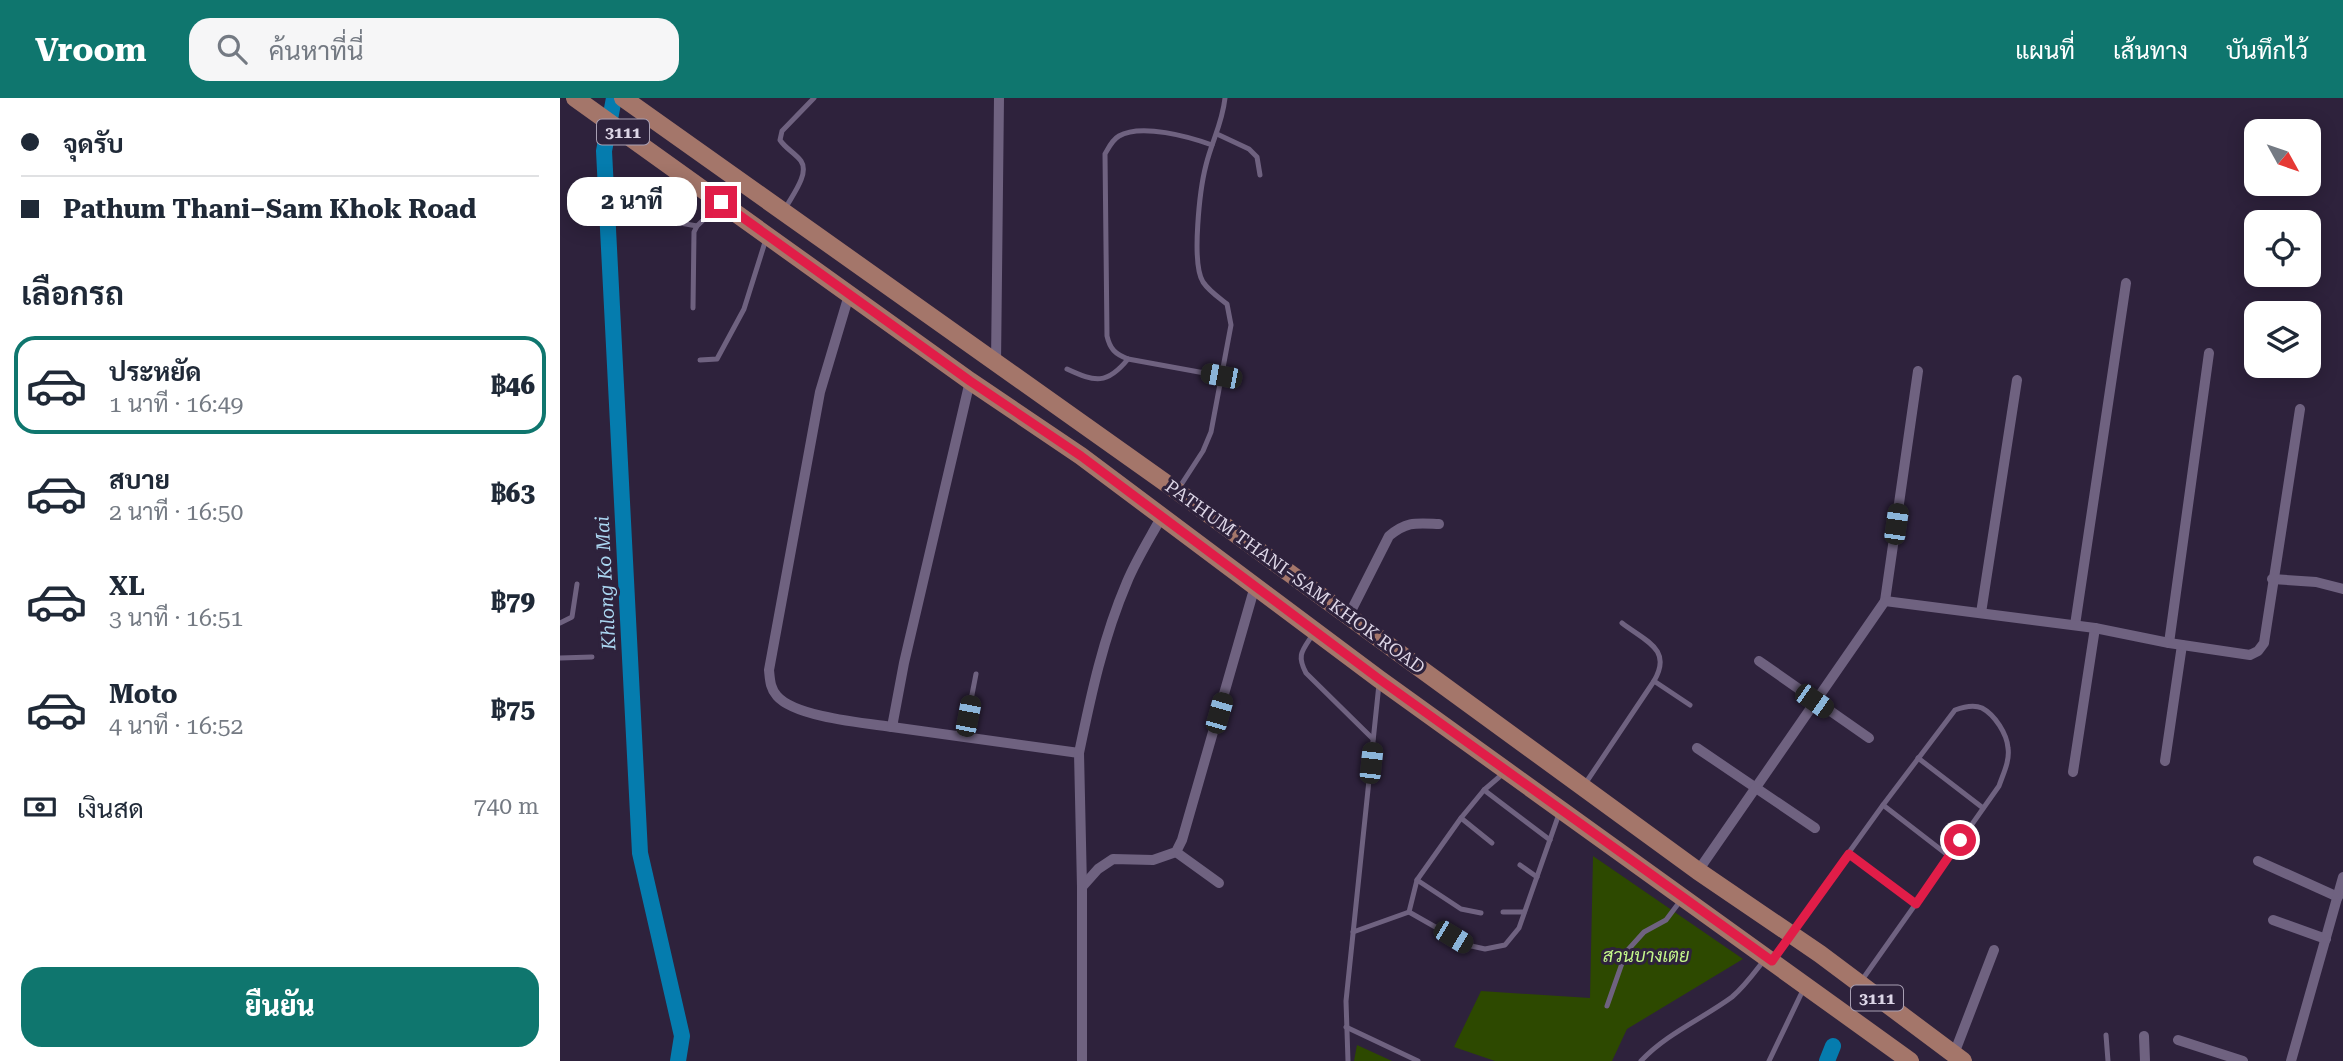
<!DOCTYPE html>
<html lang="th">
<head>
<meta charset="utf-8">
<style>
  :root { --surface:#fff; --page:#f6f6f7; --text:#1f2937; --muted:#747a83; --line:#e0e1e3; --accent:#0f766e }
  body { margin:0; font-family:"Roboto Serif",Sarabun,serif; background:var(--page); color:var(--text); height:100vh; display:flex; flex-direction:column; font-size:26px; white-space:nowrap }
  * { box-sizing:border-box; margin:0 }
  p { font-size:23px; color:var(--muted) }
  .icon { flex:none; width:38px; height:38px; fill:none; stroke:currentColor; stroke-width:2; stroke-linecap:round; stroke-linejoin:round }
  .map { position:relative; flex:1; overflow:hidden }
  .side { display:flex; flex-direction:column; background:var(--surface); width:560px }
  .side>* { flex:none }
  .guide { display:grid; align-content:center; height:154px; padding:0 21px; background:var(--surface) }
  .needle { width:46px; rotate:130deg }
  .buttons { position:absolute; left:1684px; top:21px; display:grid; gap:14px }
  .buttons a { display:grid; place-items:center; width:77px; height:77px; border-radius:14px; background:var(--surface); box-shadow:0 4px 18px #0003; font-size:35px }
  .end { position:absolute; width:32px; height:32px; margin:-16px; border:9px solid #e11d48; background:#fff; box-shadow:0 0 0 4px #fff }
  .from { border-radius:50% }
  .bubble { position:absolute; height:49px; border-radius:21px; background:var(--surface); box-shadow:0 4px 18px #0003; font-size:23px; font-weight:800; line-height:49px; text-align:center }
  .car { position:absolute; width:21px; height:42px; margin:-21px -10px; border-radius:9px; box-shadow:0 0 5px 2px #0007; background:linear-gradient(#222 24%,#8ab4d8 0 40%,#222 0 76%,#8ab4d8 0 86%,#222 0) }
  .guide b { display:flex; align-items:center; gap:24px; height:66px; font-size:26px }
  .guide b+b { border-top:2px solid var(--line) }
  .guide i { width:18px; height:18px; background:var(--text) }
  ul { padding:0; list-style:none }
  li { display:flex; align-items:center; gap:21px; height:98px; margin:0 14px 10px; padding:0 7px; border:4px solid transparent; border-radius:21px }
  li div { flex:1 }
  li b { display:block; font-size:26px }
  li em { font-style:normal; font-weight:800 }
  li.selected { border-color:var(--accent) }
  li>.icon { width:63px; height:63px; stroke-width:1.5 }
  h2 { padding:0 21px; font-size:32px; line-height:84px }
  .pay { display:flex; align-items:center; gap:18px; height:77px; padding:0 21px; font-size:26px }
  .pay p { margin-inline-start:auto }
  .primary-button { display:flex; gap:14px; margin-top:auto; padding:14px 21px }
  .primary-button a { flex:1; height:80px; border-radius:21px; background:var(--accent); color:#fff; font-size:28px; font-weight:800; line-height:80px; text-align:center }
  header { display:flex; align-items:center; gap:42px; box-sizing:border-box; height:98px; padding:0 35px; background:var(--accent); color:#fff }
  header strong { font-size:33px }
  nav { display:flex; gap:38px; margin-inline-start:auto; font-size:24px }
  .search { width:490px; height:63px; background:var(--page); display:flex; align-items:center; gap:18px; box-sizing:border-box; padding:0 24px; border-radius:21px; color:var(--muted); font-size:26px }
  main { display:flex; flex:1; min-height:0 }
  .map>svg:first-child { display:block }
  .green { fill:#2d4900 }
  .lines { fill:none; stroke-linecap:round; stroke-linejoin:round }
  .canal { stroke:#057cae; stroke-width:16 }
  .service { stroke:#6f6280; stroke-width:5 }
  .minor { stroke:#6f6280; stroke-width:10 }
  .primary { stroke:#a4766a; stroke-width:18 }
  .route { stroke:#e11d48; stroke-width:9 }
  .labels { text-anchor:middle; stroke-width:6; stroke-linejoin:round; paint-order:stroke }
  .shield { fill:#2e223c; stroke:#a89fb3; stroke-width:2 }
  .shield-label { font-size:16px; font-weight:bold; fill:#dcd5e6 }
  .street-label { font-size:18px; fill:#dcd5e6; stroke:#2e223c }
  .park-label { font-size:18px; font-style:italic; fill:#c4f78b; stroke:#2e223c }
  .water-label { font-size:19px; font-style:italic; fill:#aad5f0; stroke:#2e223c }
</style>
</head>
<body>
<header>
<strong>Vroom</strong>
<div class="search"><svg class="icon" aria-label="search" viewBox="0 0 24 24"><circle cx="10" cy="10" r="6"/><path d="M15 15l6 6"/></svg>ค้นหาที่นี่</div>
<nav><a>แผนที่</a><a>เส้นทาง</a><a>บันทึกไว้</a></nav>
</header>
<main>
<section class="side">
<div class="guide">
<b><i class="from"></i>จุดรับ</b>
<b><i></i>Pathum Thani–Sam Khok Road</b>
</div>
<h2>เลือกรถ</h2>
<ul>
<li class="selected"><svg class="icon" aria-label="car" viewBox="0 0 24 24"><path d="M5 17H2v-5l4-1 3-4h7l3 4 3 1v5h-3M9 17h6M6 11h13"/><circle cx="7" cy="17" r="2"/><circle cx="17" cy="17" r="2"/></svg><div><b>ประหยัด</b><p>1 นาที · 16:49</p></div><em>฿46</em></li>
<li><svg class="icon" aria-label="car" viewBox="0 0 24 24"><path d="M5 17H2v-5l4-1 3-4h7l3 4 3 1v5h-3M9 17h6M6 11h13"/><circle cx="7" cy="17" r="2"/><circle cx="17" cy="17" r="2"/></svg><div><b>สบาย</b><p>2 นาที · 16:50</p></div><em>฿63</em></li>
<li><svg class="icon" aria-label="car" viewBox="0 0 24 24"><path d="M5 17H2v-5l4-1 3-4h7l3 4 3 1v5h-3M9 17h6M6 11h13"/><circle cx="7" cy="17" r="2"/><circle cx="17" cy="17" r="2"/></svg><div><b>XL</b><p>3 นาที · 16:51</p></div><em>฿79</em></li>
<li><svg class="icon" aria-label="car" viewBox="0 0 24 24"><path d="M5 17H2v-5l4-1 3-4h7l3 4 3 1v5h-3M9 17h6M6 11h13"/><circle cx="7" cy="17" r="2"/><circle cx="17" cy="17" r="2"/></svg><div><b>Moto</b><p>4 นาที · 16:52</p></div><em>฿75</em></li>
</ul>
<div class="pay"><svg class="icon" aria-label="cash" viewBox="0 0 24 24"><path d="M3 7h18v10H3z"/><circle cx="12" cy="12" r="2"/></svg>เงินสด<p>740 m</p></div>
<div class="primary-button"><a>ยืนยัน</a></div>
</section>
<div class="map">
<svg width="1783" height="963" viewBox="0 0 1783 963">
  <rect width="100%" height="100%" fill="#2e223c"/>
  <g class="green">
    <polygon points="1033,758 1183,861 1067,931 1052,963 935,963 894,949 921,893 1030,900"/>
    <polygon points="797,947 832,963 794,963"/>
  </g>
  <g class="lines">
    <g class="canal">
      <polyline points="54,0 44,53 80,755 122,938 118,963"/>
      <polyline points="1267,963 1273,948"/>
    </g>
    <g class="service">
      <polyline points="657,36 689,51 697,59 700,77"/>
      <path d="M652 47C630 39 581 25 559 38 552 42 549 49 545 56L547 238C550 251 555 256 568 261L661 278"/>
      <path d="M225 111C231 99 250 76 241 63 235 55 226 51 220 42L222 33 254 0"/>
      <polyline points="109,123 137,128"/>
      <polyline points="133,210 134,134 137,128 159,107"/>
      <polyline points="140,262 157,261 184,211 206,141"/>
      <path d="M507 271C535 284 547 287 568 261"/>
      <path d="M619 390 643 353 651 334 671 227 667 206C658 199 649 193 643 184 631 165 640 90 646 67 652 42 662 27 665 0"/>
      <polyline points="0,525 12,519 17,486"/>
      <path d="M753 536C743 552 736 556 746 575L813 641"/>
      <polyline points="0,560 32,559"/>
      <polyline points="1094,583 1130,607"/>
      <polyline points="404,638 416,576"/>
      <polyline points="1358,660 1423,710"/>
      <polyline points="945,674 924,692 901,720 857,782 849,814 907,847 925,851 945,847 959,830 1000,713"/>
      <path d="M1025 686 1094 583C1113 551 1085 543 1062 525"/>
      <polyline points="924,692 990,742"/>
      <polyline points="1323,707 1389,758"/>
      <polyline points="901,720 932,745"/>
      <polyline points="1288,756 1356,806"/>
      <polyline points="960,767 977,779"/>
      <polyline points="857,782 901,811 921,815"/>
      <polyline points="943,814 964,814"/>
      <polyline points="793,834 849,814"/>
      <path d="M1213 860 1323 707 1395 612C1403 609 1413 606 1422 610 1435 617 1447 636 1448 650 1450 663 1443 676 1439 688L1302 882"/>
      <polyline points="1047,908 1066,854 1084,834 1106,822 1121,802"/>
      <polyline points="786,929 858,963"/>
      <polyline points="1546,937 1548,963"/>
      <polyline points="788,963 786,903 819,586"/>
      <path d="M1081 963C1106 936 1142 921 1172 899 1185 888 1194 875 1205 861"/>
      <polyline points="1209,963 1244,890"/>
    </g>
    <g class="minor">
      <path d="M289 197 260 294 209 572C210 582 210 590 217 598 235 619 304 625 332 629"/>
      <polyline points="436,266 439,0"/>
      <polyline points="410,283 344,565 332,629 519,655 522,789"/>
      <polyline points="1712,481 1756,484 1783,491"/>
      <polyline points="1325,503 1358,273"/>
      <polyline points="1421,515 1457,282"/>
      <path d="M789 517 829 438C847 423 856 425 879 426"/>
      <polyline points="1515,527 1566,185"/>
      <polyline points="1609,545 1649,255"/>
      <polyline points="1199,563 1309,640"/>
      <polyline points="1137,650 1255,730"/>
      <path d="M519 655C531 597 543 540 567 484 576 462 590 440 602 418"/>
      <polyline points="1605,663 1622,547"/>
      <polyline points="1513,674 1535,530"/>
      <polyline points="616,754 659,785"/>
      <polyline points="1698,763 1778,799"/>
      <polyline points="1138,773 1325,503 1535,530 1609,545 1690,557 1698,553 1704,545 1740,311"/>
      <polyline points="1713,822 1766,841"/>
      <polyline points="1584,938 1585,963"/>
      <polyline points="1618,942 1683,963"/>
      <polyline points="1394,956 1434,852"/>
      <polyline points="522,963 522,789 538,771 553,761 593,762 616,754 622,742 695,488"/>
      <polyline points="1731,963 1783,779"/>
    </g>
    <g class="primary">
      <polyline points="15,0 410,283 521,358 819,581 1350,963"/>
      <polyline points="63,0 617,393 1138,773 1260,856 1403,963"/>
    </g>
  </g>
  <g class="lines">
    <polyline class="route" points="161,104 410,283 521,358 819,581 1212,863 1289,756 1356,806 1400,742"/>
  </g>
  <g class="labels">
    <g class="shield">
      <rect x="37" y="21.5" width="52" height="25" rx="5"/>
      <rect x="1291" y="887.5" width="52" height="25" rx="5"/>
    </g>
    <g class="shield-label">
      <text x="63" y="40">3111</text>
      <text x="1317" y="906">3111</text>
    </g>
    <g class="street-label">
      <text transform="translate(735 479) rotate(36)" y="6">PATHUM THANI–SAM KHOK ROAD</text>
    </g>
    <g class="park-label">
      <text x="1086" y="864">สวนบางเตย</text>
    </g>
    <g class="water-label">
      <text transform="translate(45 485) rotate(-93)" y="7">Khlong Ko Mai</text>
    </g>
  </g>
</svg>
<div class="buttons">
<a><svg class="needle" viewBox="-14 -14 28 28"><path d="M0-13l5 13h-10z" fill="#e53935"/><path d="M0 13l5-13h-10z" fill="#747a83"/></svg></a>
<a><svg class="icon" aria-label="locate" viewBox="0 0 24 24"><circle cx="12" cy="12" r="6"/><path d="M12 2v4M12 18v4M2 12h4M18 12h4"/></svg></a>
<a><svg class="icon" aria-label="layers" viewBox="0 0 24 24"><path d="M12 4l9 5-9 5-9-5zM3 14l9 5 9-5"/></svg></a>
</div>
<i class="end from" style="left:1400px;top:742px"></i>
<i class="end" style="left:161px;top:104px"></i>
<div class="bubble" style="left:7px;top:79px;width:130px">2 นาที</div>
<i class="car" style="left:661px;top:278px;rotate:281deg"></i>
<i class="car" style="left:1336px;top:426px;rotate:8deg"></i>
<i class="car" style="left:1254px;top:603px;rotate:125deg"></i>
<i class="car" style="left:659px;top:615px;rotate:16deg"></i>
<i class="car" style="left:408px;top:618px;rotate:11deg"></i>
<i class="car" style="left:811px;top:665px;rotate:6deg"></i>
<i class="car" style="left:893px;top:839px;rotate:121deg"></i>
</div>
</main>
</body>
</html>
